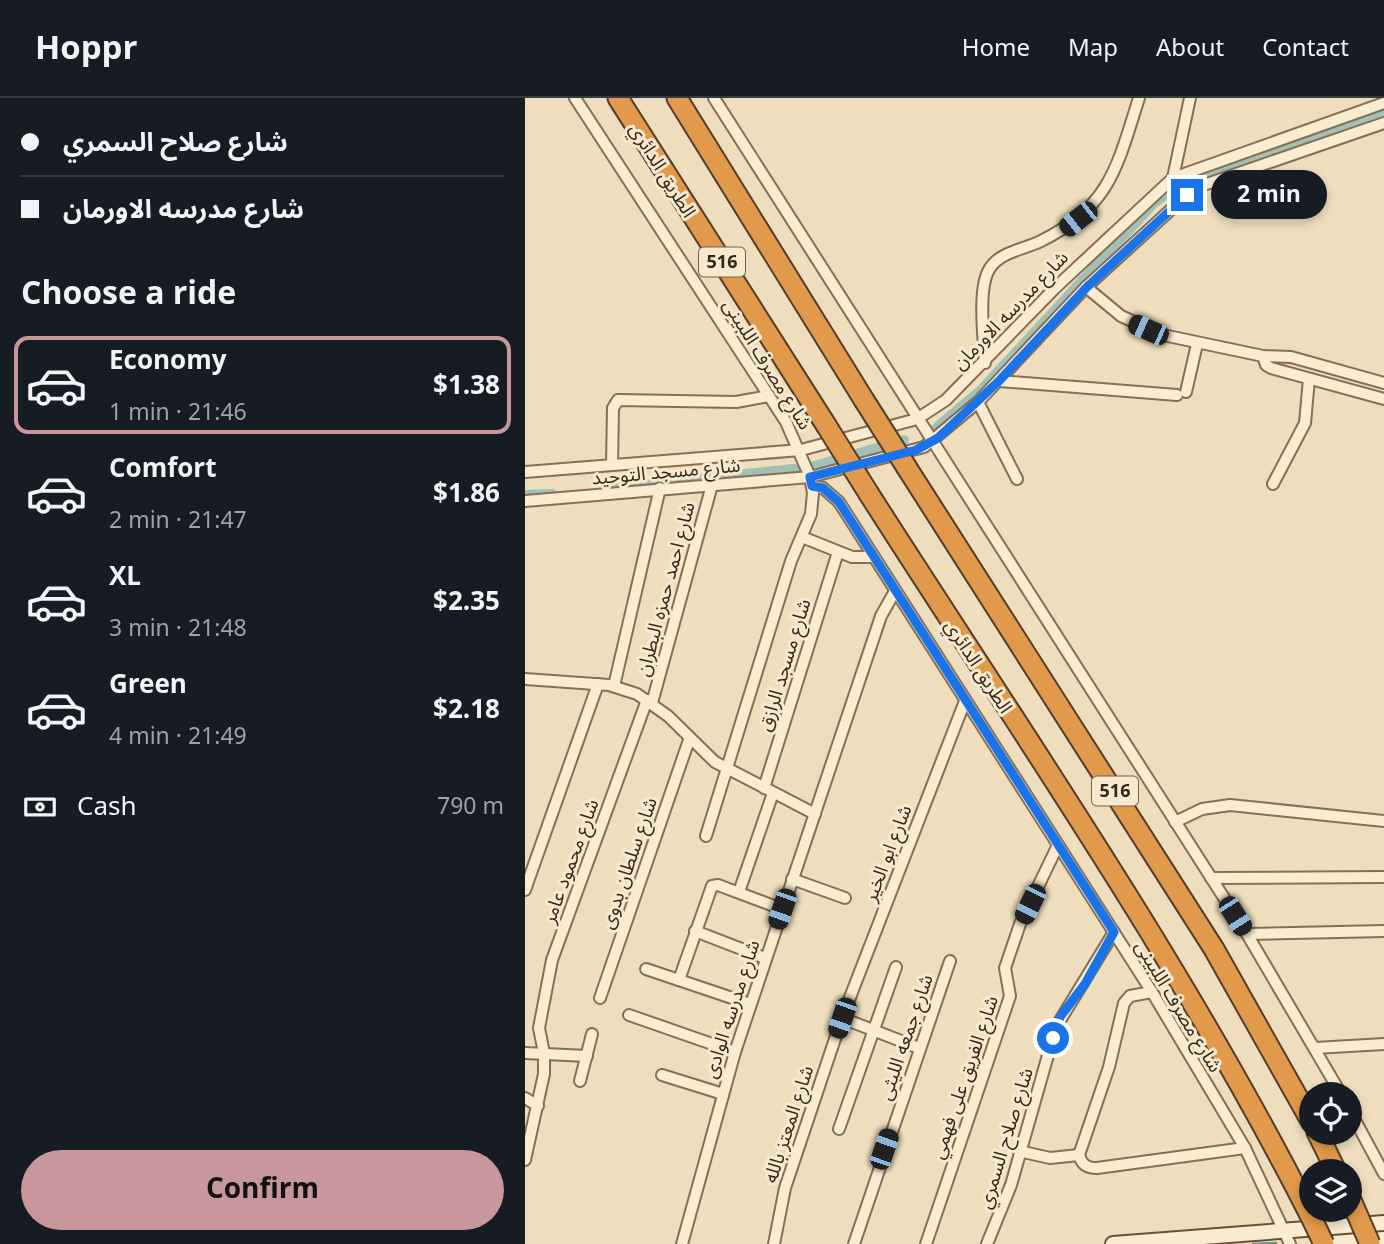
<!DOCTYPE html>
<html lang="en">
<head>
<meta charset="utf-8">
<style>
  :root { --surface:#171b24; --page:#20242c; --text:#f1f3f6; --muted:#9ea1a6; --line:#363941; --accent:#c8979b }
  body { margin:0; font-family:Georgia,"Noto Sans Arabic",serif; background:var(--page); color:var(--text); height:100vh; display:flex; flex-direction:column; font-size:26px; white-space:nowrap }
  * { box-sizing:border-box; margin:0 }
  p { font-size:23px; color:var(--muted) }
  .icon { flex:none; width:38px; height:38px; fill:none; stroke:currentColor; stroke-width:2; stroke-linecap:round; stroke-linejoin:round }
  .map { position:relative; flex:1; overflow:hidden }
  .details { display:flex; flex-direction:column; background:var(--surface); width:525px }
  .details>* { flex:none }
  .banner { display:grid; align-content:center; height:154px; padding:0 21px; background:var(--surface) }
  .buttons { position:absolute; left:774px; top:984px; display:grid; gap:14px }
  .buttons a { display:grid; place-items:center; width:63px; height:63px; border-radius:50%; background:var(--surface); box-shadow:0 4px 10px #0003; font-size:35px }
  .end { position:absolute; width:32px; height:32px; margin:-16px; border:9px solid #1a73e8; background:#fff; box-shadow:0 0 0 4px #fff }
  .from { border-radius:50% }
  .bubble { position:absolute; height:49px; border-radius:24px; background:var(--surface); box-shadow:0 4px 10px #0003; font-size:23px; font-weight:700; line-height:49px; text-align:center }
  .car { position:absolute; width:21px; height:42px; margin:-21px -10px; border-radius:9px; box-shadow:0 0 5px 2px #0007; background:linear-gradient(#222 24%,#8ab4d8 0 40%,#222 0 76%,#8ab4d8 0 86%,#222 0) }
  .banner b { display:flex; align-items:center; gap:24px; height:66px; font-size:26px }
  .banner b+b { border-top:2px solid var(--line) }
  .banner i { width:18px; height:18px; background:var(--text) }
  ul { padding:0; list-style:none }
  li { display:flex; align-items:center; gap:21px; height:98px; margin:0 14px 10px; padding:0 7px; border:4px solid transparent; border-radius:14px }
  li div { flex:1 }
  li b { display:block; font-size:26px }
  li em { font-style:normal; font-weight:700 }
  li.current { border-color:var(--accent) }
  li>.icon { width:63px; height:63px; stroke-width:1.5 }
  h2 { padding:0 21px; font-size:32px; line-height:84px }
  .pay { display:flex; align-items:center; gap:18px; height:77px; padding:0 21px; font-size:26px }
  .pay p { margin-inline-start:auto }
  .cta { display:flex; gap:14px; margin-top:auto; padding:14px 21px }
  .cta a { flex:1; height:80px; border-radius:42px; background:var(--accent); color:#111; font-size:28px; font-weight:700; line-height:80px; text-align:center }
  header { display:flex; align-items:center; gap:42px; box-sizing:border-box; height:98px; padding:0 35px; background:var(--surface); border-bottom:2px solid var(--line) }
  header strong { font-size:33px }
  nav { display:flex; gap:38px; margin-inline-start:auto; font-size:24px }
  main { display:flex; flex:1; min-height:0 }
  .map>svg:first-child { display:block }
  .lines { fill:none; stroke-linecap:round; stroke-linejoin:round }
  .stream { stroke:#698e83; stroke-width:2.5 }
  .canal { stroke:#a2c0b6; stroke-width:10 }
  .street-casing { stroke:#876e57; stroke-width:14 }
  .secondary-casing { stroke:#694f3a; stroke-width:18 }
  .highway-casing { stroke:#543d2b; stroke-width:23 }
  .street { stroke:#f9ecd1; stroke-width:10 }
  .secondary { stroke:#f9ecd1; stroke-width:14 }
  .highway { stroke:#e1994c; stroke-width:19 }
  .highway-bridge-casing { stroke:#543d2b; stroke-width:23; stroke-linecap:butt }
  .highway-bridge { stroke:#e1994c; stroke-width:19 }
  .route { stroke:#1a73e8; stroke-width:9 }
  .labels { text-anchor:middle; stroke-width:6; stroke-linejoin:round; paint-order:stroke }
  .shield { fill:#f6e9ce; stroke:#706151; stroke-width:2 }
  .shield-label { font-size:18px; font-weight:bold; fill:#36271c }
  .street-label { font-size:19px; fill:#36271c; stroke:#f6e9ce }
</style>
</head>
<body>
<header>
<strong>Hoppr</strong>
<nav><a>Home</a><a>Map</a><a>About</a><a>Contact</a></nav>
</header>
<main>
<section class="details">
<div class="banner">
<b><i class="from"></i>شارع صلاح السمري</b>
<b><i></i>شارع مدرسه الاورمان</b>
</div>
<h2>Choose a ride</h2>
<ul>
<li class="current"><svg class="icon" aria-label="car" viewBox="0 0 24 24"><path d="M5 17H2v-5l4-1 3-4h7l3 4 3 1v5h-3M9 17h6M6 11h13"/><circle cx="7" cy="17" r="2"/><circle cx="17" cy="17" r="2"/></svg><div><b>Economy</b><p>1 min · 21:46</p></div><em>$1.38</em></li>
<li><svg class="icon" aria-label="car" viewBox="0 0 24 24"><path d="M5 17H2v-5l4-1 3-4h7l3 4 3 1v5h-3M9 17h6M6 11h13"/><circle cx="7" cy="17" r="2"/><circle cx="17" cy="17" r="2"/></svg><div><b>Comfort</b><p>2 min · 21:47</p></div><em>$1.86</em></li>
<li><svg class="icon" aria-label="car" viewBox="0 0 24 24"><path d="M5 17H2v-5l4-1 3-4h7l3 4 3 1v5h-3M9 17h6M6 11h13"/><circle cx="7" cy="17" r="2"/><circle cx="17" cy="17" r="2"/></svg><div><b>XL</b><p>3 min · 21:48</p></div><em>$2.35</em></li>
<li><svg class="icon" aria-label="car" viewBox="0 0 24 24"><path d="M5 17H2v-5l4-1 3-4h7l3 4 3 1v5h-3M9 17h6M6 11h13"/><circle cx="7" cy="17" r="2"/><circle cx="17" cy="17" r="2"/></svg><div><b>Green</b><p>4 min · 21:49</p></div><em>$2.18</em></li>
</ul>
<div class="pay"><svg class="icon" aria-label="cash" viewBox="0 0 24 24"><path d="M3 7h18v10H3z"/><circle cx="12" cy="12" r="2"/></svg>Cash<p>790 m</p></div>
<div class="cta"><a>Confirm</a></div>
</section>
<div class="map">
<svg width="859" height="1146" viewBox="0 0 859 1146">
  <rect width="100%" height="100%" fill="#eedebe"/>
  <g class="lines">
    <polyline class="stream" points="728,1146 751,1145"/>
    <g class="canal">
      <polyline points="412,329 456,292 629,105 658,84 859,13"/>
      <polyline points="289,368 379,342"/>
      <polyline points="82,391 277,370"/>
      <polyline points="0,397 27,396"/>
    </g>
    <defs>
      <g id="street">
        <polyline points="50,0 261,324 285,379 288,395 286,416 266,463 181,738"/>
        <polyline points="189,0 722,836 816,996"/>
        <polyline points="648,80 665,0"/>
        <polyline points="561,189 596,218 638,237 738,258 766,259 859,285"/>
        <polyline points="738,258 741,267 746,270 859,301"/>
        <path d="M460 265C459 241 452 189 465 170 475 154 500 151 516 143 585 109 592 69 614 0"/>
        <polyline points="474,283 652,297"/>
        <polyline points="661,294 672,246"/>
        <polyline points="453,304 492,381"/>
        <polyline points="87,367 88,310 93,302 211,304 244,298"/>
        <polyline points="0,374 276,352 392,321 421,302 529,191 648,80 859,5"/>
        <polyline points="748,386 780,325 784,281"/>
        <polyline points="287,388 298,390 314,404 627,894 720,1050 765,1146"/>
        <polyline points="0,403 285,379 399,349 453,304 561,189 662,97 679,87 859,25"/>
        <polyline points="277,439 327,459 349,459"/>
        <polyline points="0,581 84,587 112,596 143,618 190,664 290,716"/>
        <polyline points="89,588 135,390"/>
        <polyline points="127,605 187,387"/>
        <polyline points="239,690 313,454"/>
        <polyline points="650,724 677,711 705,707 859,723"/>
        <polyline points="686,780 859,779"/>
        <polyline points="267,781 320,800"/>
        <polyline points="0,792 73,586"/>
        <polyline points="214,794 248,695"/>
        <polyline points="170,833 240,860"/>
        <polyline points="722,836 859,833"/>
        <polyline points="121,871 225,906"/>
        <polyline points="154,882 187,788 193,787 257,811"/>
        <path d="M627 894 605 898 599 905 584 969 554 1057C557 1067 562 1070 572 1070L720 1050"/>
        <polyline points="75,900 164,642"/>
        <polyline points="104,917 210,954"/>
        <polyline points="317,920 394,950"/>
        <polyline points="790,950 859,946"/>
        <polyline points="0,955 62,958"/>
        <polyline points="137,977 198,996"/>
        <polyline points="55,983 67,936"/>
        <polyline points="0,1000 13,1008"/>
        <polyline points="824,1011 859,1076"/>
        <polyline points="314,1031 371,869"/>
        <polyline points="494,1053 525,1060 554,1057"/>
        <polyline points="0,1062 19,976 19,955 14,930 27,862 122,602"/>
        <polyline points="157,1146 210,954 356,518 370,493"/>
        <polyline points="249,1146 260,1090 317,920 440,603"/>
        <polyline points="329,1146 425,863"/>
        <polyline points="401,1146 485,898 480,870 495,826 533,747"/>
        <polyline points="462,1146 486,1087 531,929 589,834"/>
      </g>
      <g id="secondary">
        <polyline points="588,1146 859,1125"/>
        <polyline points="796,1146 859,1141"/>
      </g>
      <g id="highway">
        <polyline points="93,0 301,327"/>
        <polyline points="152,0 339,302"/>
        <polyline points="382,370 689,851 786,1023"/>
        <path d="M344 396C496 634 658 867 786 1119"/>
        <polyline points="792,1034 811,1073"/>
      </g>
    </defs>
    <use href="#street" class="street-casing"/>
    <use href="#secondary" class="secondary-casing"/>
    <use href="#highway" class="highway-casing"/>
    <use href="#street" class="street"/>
    <use href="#secondary" class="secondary"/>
    <use href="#highway" class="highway"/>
    <defs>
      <g id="highway-bridge">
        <polyline points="339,302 382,370"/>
        <polyline points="301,327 344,396"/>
        <polyline points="826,1102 845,1146"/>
        <polyline points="786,1119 799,1146"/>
      </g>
    </defs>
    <use href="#highway-bridge" class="highway-bridge-casing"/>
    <use href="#highway-bridge" class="highway-bridge"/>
  </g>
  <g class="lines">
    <polyline class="route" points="528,940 535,919 560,886 589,834 314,404 298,390 287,388 285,379 391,352 413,340 474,283 562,189 662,97"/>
  </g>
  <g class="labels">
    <g class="shield">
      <rect x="174" y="149.5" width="46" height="29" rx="5"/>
      <rect x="567" y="678.5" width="46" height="29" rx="5"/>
    </g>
    <g class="shield-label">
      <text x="197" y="170">516</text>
      <text x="590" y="699">516</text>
    </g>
    <g class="street-label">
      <text transform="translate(138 72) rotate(58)" y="7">الطريق الدائري</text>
      <text transform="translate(485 212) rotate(-46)" y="7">شارع مدرسه الاورمان</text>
      <text transform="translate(243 266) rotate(58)" y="7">شارع مصرف اللبينى</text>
      <text transform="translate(141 373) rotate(-5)" y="7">شارع مسجد التوحيد</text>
      <text transform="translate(140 491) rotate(-75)" y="7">شارع احمد حمزه البطران</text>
      <text transform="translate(259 567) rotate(-73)" y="7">شارع مسجد الرازق</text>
      <text transform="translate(454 568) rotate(57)" y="7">الطريق الدائري</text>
      <text transform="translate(362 755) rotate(-69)" y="7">شارع ابو الخير</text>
      <text transform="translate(45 763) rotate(-70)" y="7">شارع محمود عامر</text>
      <text transform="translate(103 765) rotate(-71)" y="7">شارع سلطان بدوى</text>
      <text transform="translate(654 908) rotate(59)" y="7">شارع مصرف اللبينى</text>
      <text transform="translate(206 911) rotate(-72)" y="7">شارع مدرسه الوادى</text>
      <text transform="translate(380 939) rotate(-71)" y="7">شارع جمعه الليثى</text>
      <text transform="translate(439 979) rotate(-71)" y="7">شارع الفريق على فهمي</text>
      <text transform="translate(263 1026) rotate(-72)" y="7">شارع المعتز بالله</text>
      <text transform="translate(480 1040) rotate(-73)" y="7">شارع صلاح السمري</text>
    </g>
  </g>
</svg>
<div class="buttons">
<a><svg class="icon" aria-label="locate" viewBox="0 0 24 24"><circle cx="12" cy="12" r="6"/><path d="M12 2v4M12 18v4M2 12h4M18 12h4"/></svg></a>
<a><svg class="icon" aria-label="layers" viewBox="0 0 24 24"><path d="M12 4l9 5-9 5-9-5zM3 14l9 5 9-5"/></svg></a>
</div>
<i class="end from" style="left:528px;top:940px"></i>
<i class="end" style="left:662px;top:97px"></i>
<div class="bubble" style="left:686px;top:72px;width:116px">2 min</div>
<i class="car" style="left:553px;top:121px;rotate:232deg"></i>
<i class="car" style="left:623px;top:232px;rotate:294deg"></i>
<i class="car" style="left:505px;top:806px;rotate:206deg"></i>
<i class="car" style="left:257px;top:811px;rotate:199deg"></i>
<i class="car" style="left:710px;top:818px;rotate:148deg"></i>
<i class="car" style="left:317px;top:920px;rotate:199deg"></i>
<i class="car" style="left:359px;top:1051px;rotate:19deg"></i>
</div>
</main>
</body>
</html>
